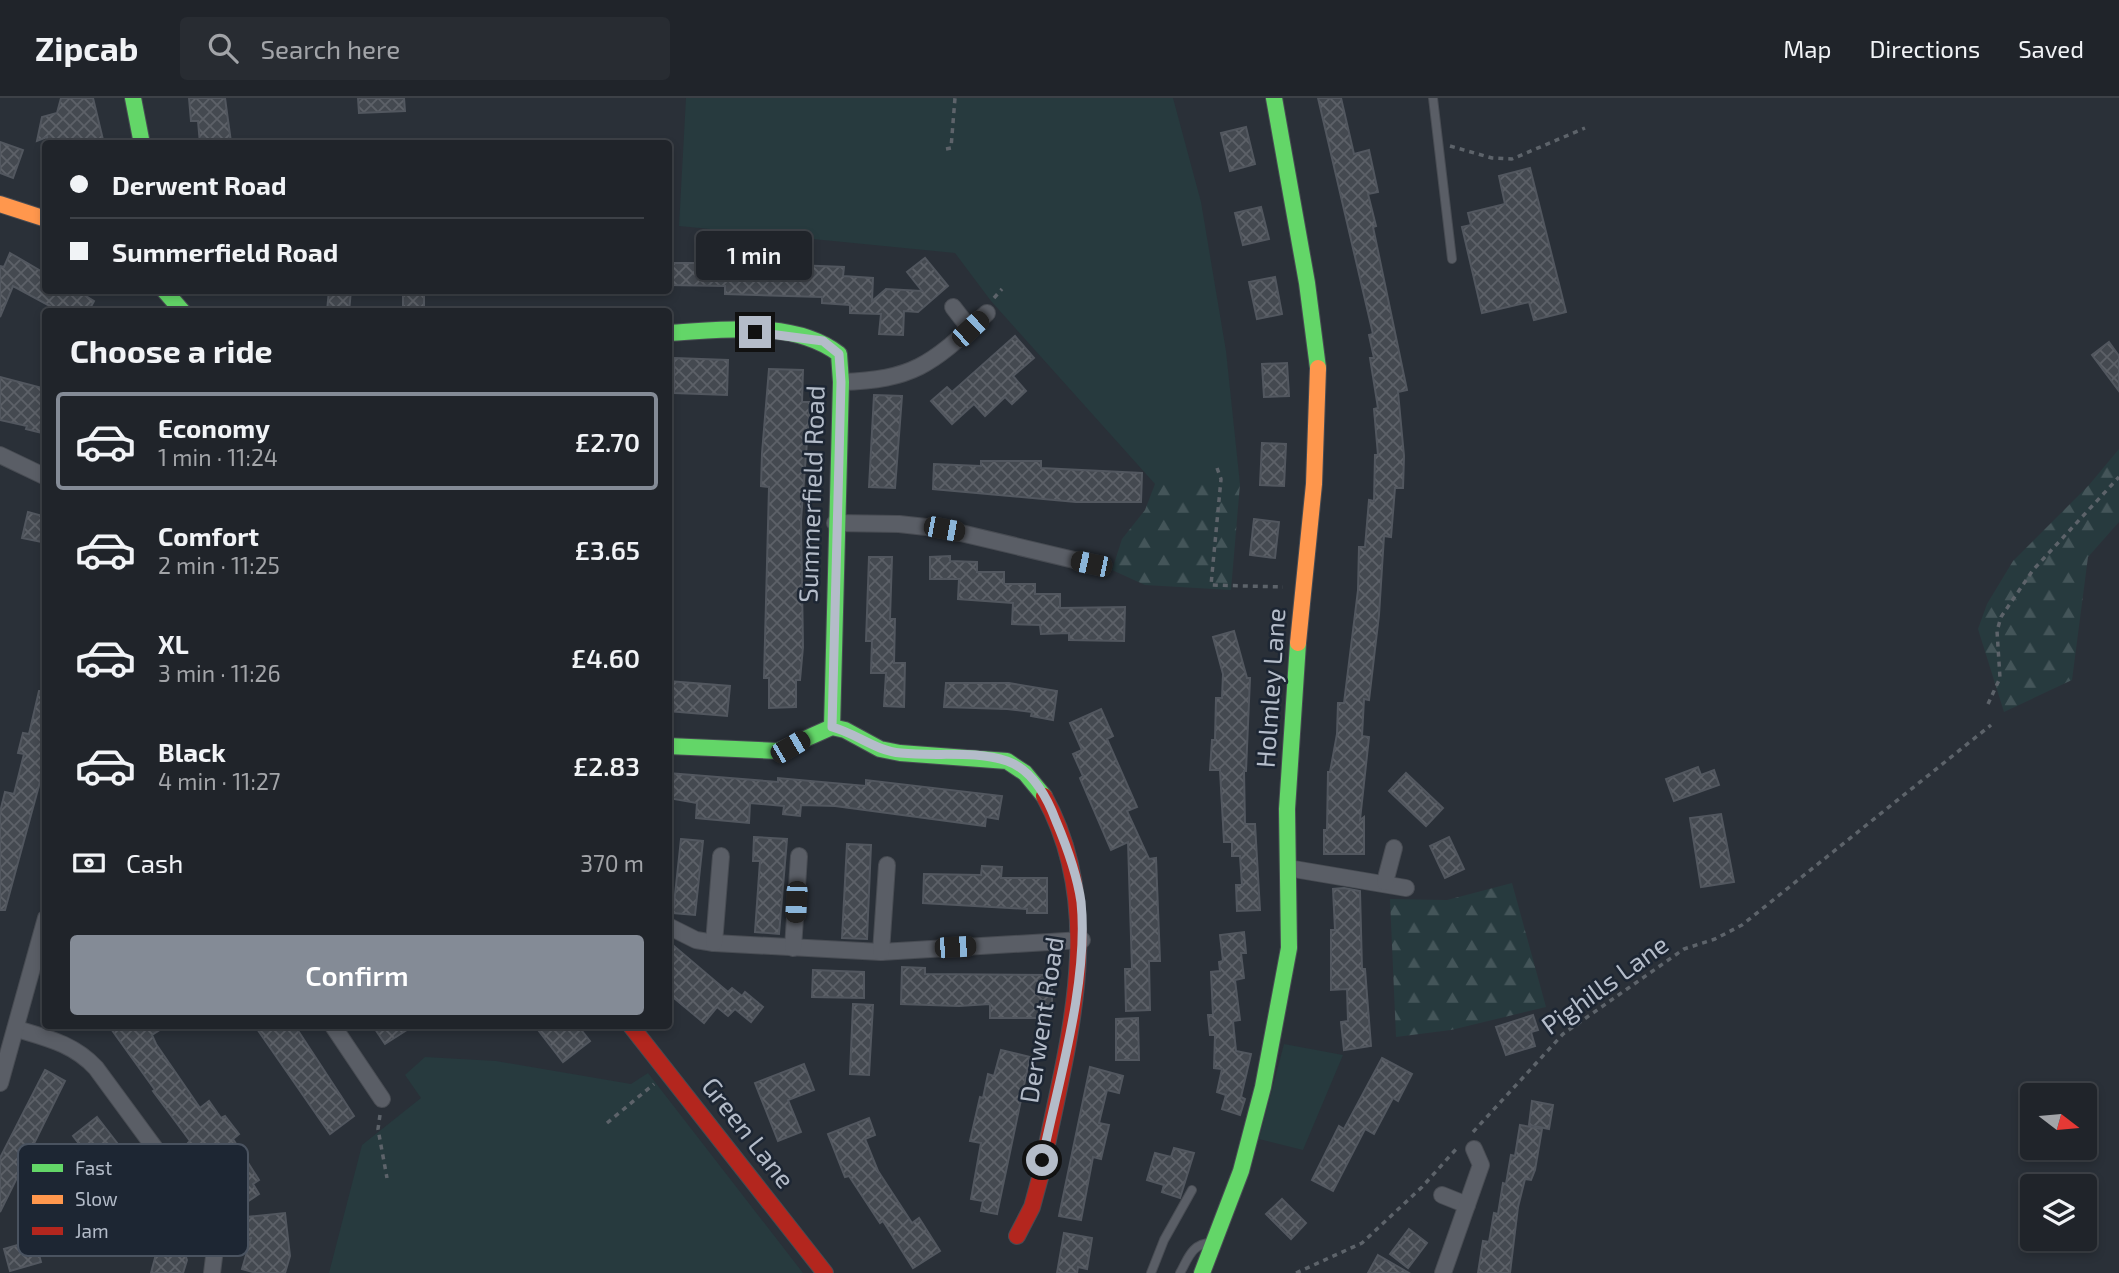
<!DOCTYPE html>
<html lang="en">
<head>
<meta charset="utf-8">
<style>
  :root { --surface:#20242a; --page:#282c32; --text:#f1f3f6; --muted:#a2a4a8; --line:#3d4147; --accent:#848b96 }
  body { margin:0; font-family:"Exo 2",sans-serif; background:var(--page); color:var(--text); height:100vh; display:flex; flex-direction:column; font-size:26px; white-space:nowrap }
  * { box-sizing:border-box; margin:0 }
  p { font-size:23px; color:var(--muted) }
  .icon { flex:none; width:38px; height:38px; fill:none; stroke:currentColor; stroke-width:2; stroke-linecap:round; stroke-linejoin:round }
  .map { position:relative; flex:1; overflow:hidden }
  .sheet { position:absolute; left:42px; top:210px; width:630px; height:721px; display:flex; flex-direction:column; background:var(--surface); border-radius:7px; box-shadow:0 4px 10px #0003,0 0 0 2px var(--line) }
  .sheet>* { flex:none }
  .banner { position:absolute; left:42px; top:42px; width:630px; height:154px; border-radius:7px; box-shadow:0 4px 10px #0003,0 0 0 2px var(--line); display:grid; align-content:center; height:154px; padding:0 28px; background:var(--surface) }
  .needle { width:46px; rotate:106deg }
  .tools { position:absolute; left:2020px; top:985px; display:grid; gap:14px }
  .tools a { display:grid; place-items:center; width:77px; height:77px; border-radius:7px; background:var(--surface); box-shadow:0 4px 10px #0003,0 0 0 2px var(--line); font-size:35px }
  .end { position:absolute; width:32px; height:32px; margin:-16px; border:9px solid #b4bcc9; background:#111; box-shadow:0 0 0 4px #111 }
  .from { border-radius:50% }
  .bubble { position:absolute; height:49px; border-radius:7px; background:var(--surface); box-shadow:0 4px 10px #0003,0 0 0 2px var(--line); font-size:23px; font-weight:600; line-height:49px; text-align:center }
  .car { position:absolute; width:21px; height:42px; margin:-21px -10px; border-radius:9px; box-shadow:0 0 5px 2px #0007; background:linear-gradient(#222 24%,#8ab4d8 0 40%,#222 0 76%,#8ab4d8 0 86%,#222 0) }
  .banner b { display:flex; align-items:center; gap:24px; height:66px; font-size:26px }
  .banner b+b { border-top:2px solid var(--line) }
  .banner i { width:18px; height:18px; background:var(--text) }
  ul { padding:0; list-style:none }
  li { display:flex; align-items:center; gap:21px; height:98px; margin:0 14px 10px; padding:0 14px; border:4px solid transparent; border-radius:7px }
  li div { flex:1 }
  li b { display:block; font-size:26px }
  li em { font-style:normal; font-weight:600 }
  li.on { border-color:var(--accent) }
  li>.icon { width:63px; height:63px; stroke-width:1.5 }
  h2 { padding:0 28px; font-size:32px; line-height:84px }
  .pay { display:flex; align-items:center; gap:18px; height:77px; padding:0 28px; font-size:26px }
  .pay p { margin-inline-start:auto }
  .button { display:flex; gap:14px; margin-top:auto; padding:14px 28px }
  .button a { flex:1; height:80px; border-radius:7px; background:var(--accent); color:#fff; font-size:28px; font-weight:600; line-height:80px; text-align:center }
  header { display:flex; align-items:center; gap:42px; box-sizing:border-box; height:98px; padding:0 35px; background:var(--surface); border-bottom:2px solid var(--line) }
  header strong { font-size:33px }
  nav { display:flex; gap:38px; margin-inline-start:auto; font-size:24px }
  .search { width:490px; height:63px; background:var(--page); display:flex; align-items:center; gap:18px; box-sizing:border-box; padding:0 24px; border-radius:7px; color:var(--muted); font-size:26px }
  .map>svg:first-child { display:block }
  .green { fill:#273a3e }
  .forest { fill:url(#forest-firs) }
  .building { fill:url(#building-cross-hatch); stroke:#52575f; stroke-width:2 }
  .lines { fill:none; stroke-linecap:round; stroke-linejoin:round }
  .lane-casing { stroke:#484c53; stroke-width:10 }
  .street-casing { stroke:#484c53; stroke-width:18 }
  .fast-casing { stroke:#484c53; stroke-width:18 }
  .slow-casing { stroke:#484c53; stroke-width:18 }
  .jam-casing { stroke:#484c53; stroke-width:18 }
  .path { stroke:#5d636a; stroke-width:3.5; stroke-dasharray:5 5; stroke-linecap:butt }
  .lane { stroke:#5a5e66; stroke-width:8 }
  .street { stroke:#5a5e66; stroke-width:16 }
  .fast { stroke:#63d668; stroke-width:16 }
  .slow { stroke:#ff974d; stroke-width:16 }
  .jam { stroke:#b3261e; stroke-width:16 }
  .route { stroke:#b4bcc9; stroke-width:9 }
  .labels { text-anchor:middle; stroke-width:5; stroke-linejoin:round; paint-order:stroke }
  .street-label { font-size:26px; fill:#b4bcc9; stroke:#1d2633 }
  .key { fill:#1d2633; stroke:#4a5360; stroke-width:2 }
  .key-label { font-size:19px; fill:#b4bcc9 }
</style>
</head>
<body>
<header>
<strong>Zipcab</strong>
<div class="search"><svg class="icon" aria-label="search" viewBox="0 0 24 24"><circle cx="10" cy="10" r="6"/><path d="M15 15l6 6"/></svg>Search here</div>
<nav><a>Map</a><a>Directions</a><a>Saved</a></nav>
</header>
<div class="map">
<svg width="2119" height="1175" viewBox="0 0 2119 1175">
  <defs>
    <pattern id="forest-firs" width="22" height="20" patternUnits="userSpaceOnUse" patternTransform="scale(1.75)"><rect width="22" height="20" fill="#273a3e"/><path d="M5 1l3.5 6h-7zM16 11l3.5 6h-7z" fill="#445559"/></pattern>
    <pattern id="building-cross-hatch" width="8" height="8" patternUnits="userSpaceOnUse" patternTransform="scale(1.75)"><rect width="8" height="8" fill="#444950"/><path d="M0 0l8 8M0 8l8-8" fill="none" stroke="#5d6168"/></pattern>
  </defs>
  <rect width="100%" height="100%" fill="#2a3038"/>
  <g class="green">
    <polygon points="686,0 1173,0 1201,104 1226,253 1240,386 1155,386 991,203 955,155 679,128"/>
    <polygon points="1284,946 1343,957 1303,1052 1259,1041"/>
    <polygon points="425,959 496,963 631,986 648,975 803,1175 329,1175 362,1047 421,1000 405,977"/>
  </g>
  <g class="forest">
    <polygon points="2119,351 2119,424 2088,459 2072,582 2004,614 1978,531 1987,506 2013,463 2089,387"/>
    <polygon points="1155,386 1240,386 1231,492 1145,487 1112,472 1122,441 1145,412"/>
    <polygon points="1512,785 1546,909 1451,932 1396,939 1390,801 1447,802"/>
  </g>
  <g class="building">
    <polygon points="61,0 93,0 104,46 48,46 47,39 37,43 42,19 57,15"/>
    <polygon points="189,0 225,0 231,44 200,46 198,23 191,23"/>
    <polygon points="358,0 404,0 405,13 359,15"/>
    <polygon points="1318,0 1341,0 1354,56 1369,52 1378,94 1368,96 1376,128 1373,129 1407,292 1398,294 1404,358 1403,390 1395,390 1391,439 1384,438 1379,517 1369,602 1364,601 1362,638 1369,639 1360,722 1364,719 1364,756 1324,756 1324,732 1327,732 1328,674 1330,674 1337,636 1338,605 1344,605 1358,492 1359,449 1365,449 1369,402 1374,403 1375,357 1378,357 1374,311 1378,310 1370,260 1374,260 1369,237 1373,236"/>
    <polygon points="1246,29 1255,66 1230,73 1221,35"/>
    <polygon points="0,44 23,52 13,80 0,75"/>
    <polygon points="1530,70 1566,214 1534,222 1529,204 1482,215 1462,129 1471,127 1468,115 1505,106 1499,78"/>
    <polygon points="1261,109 1269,141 1243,147 1235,115"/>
    <polygon points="10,155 46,176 46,192 76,192 94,203 88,214 47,214 50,208 13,188 0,219 0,168 4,169"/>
    <polygon points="695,159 722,160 722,164 844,169 843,178 873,180 872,203 886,191 922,193 907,174 925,160 948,188 918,214 904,213 903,237 879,236 881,216 850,215 850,207 822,205 822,199 725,196 725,188 668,187 668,165 695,165"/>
    <polygon points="1275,179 1282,216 1257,221 1249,184"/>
    <polygon points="329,192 351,192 349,214 327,213"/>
    <polygon points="403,192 424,192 424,213 403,212"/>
    <polygon points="1015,238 1034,260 1013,278 1026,293 1012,306 1005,299 985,318 974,306 952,326 931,303 947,289 952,294"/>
    <polygon points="2109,244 2119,258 2119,293 2092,257"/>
    <polygon points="674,260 728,262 727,297 674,295"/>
    <polygon points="1287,265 1289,298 1264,299 1262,266"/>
    <polygon points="769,271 803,272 802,304 810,304 801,422 803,549 800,582 796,582 796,609 769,610 769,580 764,580 769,389 761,388 762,355"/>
    <polygon points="0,279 46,291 46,336 26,331 27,328 0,322"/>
    <polygon points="874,297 902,298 895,390 869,389"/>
    <polygon points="1262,345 1286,346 1284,388 1260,387"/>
    <polygon points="981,363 1041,363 1041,370 1142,375 1141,404 1076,404 933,391 934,366 981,368"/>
    <polygon points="28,414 46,419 42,444 22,440"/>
    <polygon points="1254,421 1279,424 1275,460 1250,457"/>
    <polygon points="950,458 950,463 977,464 977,474 1004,474 1004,486 1035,486 1035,496 1060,496 1060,510 1125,509 1124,543 1069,542 1069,535 1041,536 1040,527 1012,526 1013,505 958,501 959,481 930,481 930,459"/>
    <polygon points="869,459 892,459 890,521 895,521 894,565 905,565 904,609 884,608 886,575 871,575 872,543 866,543"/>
    <polygon points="1234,533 1247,580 1250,580 1246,673 1244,673 1245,726 1255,726 1260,812 1237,813 1236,787 1242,787 1240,758 1232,758 1232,744 1224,744 1220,672 1210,672 1212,642 1215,642 1216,600 1222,600 1223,576 1213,539"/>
    <polygon points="668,583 730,588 727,618 668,613"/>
    <polygon points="946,585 1009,585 1057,593 1053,622 1031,618 1032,614 1007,611 944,609"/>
    <polygon points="39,593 46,593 46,662 5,812 0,812 0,714 5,694 14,696 24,656 18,655 23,635 29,636"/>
    <polygon points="1101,611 1113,638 1107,641 1137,709 1127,713 1149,761 1156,760 1160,863 1149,863 1150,912 1126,913 1125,871 1132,871 1128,744 1111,752 1080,680 1083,678 1073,656 1082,652 1070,625"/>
    <polygon points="1698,669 1701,677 1714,672 1719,687 1674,703 1666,681"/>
    <polygon points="668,675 778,684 778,680 866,688 866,682 1002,698 998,721 986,719 985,728 835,708 801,707 800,718 783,716 784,708 750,705 749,725 696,720 697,705 668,700"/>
    <polygon points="1406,675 1443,710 1426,728 1389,693"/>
    <polygon points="1721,716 1734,784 1701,789 1690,720"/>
    <polygon points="754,739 787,741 779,836 755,834 760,763 753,763"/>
    <polygon points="1449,739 1464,771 1445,780 1430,748"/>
    <polygon points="681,741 703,743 695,817 673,815"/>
    <polygon points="847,746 871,747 867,841 842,840"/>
    <polygon points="982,768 1002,769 1001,780 1047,780 1047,815 1027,815 1027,811 923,805 924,776 981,777"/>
    <polygon points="1344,790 1360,793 1362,871 1365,871 1371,948 1344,952 1341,924 1348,923 1347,891 1331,892 1331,832 1335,832 1333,791"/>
    <polygon points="1244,834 1246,855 1241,855 1244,880 1235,882 1240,922 1233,923 1236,953 1251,956 1241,999 1245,1001 1240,1017 1222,1011 1226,997 1217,994 1222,971 1214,970 1215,937 1210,937 1208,917 1213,917 1211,874 1220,873 1219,864 1223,863 1220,837"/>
    <polygon points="668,843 728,894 732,890 742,898 745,894 763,909 751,924 735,911 728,918 717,909 704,925 668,895"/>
    <polygon points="902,869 925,870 925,876 1052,877 1052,920 990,920 990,906 959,908 901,906"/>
    <polygon points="813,872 864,874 864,900 812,899"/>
    <polygon points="853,906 873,907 869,977 850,976"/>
    <polygon points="1533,917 1538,932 1531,934 1535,948 1506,957 1496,929"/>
    <polygon points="1138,920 1139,962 1116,962 1116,921"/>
    <polygon points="109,928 166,928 152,937 156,946 200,1010 209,1003 221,1020 225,1018 239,1036 233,1041 259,1082 253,1086 259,1096 233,1113 188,1045 190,1043 153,993 155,992"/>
    <polygon points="255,928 295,928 354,1018 330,1036"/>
    <polygon points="373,928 413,928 385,946"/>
    <polygon points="535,928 578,928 590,943 563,964"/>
    <polygon points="1001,952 1030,959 997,1116 981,1113 983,1103 971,1101 981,1045 970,1043 980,999 983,1000 988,976 994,978"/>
    <polygon points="1382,960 1412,976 1398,1003 1393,1000 1374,1036 1365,1031 1333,1093 1312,1082 1339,1028 1344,1031"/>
    <polygon points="804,966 814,992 788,1002 801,1034 778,1043 755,985"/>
    <polygon points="1090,969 1123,978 1119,995 1107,992 1099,1025 1109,1027 1101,1061 1093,1059 1081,1122 1059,1118"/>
    <polygon points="45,972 65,983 0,1114 0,1060"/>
    <polygon points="1532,1003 1553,1007 1549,1031 1529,1027"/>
    <polygon points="97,1019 169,1112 187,1162 183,1175 151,1175 160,1141 146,1146 112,1098 100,1085 96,1088 83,1072 93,1064 73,1038"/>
    <polygon points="869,1020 875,1037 865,1041 878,1073 912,1125 919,1120 940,1153 913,1170 883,1123 880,1125 849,1078 845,1079 828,1036"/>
    <polygon points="1520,1027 1542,1031 1535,1072 1531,1082 1525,1081 1518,1109 1510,1175 1478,1175 1483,1143 1489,1144 1494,1115 1498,1116 1503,1085 1506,1086 1511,1057 1515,1058"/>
    <polygon points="1174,1050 1194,1055 1180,1100 1162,1094 1164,1087 1147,1082 1155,1055 1171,1059"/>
    <polygon points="1282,1101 1306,1125 1291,1141 1266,1116"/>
    <polygon points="285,1115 290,1158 285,1175 256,1175 242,1171 251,1140 239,1142 236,1120"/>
    <polygon points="1409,1131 1427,1145 1408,1170 1390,1156"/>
    <polygon points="1064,1135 1092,1140 1087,1171 1078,1169 1077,1175 1057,1175"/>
    <polygon points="35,1142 41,1164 10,1173 4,1151"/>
    <polygon points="1378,1157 1409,1175 1368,1175"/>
  </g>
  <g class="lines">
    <defs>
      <g id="lane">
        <polyline points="1433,0 1452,161"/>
        <polyline points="1151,1175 1164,1142 1192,1092"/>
        <path d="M1180 1175C1188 1161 1192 1145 1211 1145"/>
      </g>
      <g id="street">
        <polyline points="953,209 970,231"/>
        <path d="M841 284C917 282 933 264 987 215"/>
        <polyline points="0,357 46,379"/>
        <polyline points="835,425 899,426 944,431 1091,466"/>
        <polyline points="1288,770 1406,790"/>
        <polyline points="1385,784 1394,750"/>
        <polyline points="668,828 696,842 714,845 881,854 1082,842"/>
        <polyline points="714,845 721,758"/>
        <polyline points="793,850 799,758"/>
        <polyline points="881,854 887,767"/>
        <polyline points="333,928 382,1001"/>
        <path d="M17 931C47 940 74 946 96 970L204 1117 215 1151 212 1175"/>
        <polyline points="0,985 46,820"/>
        <polyline points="1442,1097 1467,1107"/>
        <polyline points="1443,1175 1481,1067 1474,1051"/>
      </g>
      <g id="fast">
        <polyline points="133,0 142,46"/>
        <polyline points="1274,0 1307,185 1318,270"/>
        <polyline points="164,192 183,214"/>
        <path d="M668 235C723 232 793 221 839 256L841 284 832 629"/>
        <polyline points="668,648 778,653 832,629 845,632 880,651 900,655 1007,663 1025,675 1044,698"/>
        <polyline points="1202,1175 1241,1073 1263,989 1289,850 1287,711 1298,545"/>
      </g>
      <g id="slow">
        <polyline points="0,106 46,121"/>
        <polyline points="1298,545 1314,386 1318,270"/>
      </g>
      <g id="jam">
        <polyline points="631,928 825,1175"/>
        <path d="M1017 1138 1032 1109 1041 1076C1065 952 1110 817 1044 698"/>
      </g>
    </defs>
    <use href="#lane" class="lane-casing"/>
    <use href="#street" class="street-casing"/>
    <use href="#fast" class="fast-casing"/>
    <use href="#slow" class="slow-casing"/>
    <use href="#jam" class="jam-casing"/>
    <g class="path">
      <polyline points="1450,48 1492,60 1512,61 1585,30"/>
      <polyline points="946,51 951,50 955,0"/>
      <polyline points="994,200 1002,191"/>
      <polyline points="1217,370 1221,381 1211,487 1283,489"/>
      <polyline points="1988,606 2000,580 1997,533 2001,519 2033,472 2119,379"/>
      <polyline points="380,1017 378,1031 387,1080"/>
      <polyline points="607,1025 654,986"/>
      <polyline points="1473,1034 1563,936 1684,851 1715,841 1742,827 1991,627"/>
      <polyline points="1296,1175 1362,1145 1422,1089 1458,1049"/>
    </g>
    <use href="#lane" class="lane"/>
    <use href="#street" class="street"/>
    <use href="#fast" class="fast"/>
    <use href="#slow" class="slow"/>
    <use href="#jam" class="jam"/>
  </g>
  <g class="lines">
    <path class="route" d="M755 234 823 243 839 256 841 284 832 629C856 635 875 653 901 655 935 659 974 652 1007 663 1033 672 1047 699 1056 723 1067 749 1077 776 1081 804 1089 883 1058 985 1042 1062"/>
  </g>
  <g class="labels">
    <g class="street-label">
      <text transform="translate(812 396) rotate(-88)" y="9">Summerfield Road</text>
      <text transform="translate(1271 590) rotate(-86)" y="9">Holmley Lane</text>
      <text transform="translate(1605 887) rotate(-36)" y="9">Pighills Lane</text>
      <text transform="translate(1042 922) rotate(-81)" y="9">Derwent Road</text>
      <text transform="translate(748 1035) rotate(52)" y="9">Green Lane</text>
    </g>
  </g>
  <rect x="18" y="1046" width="230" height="112" rx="10" class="key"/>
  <rect x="32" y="1066" width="31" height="8" fill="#63d668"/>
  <rect x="32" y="1097" width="31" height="9" fill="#ff974d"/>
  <rect x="32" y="1129" width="31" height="8" fill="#b3261e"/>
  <g class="key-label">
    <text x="75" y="1077">Fast</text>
    <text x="75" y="1108">Slow</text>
    <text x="75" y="1140">Jam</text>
  </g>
</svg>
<div class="tools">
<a><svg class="needle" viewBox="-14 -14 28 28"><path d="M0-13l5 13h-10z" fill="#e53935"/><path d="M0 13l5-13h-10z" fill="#a2a4a8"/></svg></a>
<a><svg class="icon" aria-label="layers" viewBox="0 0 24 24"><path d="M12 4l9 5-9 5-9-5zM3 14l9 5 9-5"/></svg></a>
</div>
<i class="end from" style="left:1042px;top:1062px"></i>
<i class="end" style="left:755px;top:234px"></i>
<div class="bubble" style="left:696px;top:133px;width:116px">1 min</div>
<i class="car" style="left:970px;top:231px;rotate:47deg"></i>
<i class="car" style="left:944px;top:431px;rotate:101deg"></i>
<i class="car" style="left:1091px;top:466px;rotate:282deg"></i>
<i class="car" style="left:790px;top:649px;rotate:60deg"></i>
<i class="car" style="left:796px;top:804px;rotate:183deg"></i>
<i class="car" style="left:955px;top:849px;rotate:87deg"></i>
<div class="banner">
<b><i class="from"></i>Derwent Road</b>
<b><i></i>Summerfield Road</b>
</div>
<section class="sheet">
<h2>Choose a ride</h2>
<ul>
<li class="on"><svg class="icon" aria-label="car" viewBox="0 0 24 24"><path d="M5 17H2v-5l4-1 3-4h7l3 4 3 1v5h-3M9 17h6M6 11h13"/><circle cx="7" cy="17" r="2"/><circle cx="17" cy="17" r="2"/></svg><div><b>Economy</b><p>1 min · 11:24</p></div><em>£2.70</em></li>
<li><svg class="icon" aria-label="car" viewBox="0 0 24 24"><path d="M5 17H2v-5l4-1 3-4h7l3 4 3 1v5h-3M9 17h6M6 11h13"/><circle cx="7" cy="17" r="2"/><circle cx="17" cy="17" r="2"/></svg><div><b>Comfort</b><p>2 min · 11:25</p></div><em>£3.65</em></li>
<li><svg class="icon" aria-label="car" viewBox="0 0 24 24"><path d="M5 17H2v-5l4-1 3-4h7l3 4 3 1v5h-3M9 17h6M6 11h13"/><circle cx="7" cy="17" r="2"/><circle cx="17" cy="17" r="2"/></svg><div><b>XL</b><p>3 min · 11:26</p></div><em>£4.60</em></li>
<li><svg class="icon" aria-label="car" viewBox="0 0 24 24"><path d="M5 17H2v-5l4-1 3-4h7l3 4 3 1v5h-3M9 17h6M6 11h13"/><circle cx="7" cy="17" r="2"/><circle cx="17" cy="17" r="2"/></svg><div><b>Black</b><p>4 min · 11:27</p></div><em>£2.83</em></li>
</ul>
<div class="pay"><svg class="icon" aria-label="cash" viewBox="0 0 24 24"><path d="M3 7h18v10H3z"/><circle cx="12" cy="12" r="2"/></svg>Cash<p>370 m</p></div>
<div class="button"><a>Confirm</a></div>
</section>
</div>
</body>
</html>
